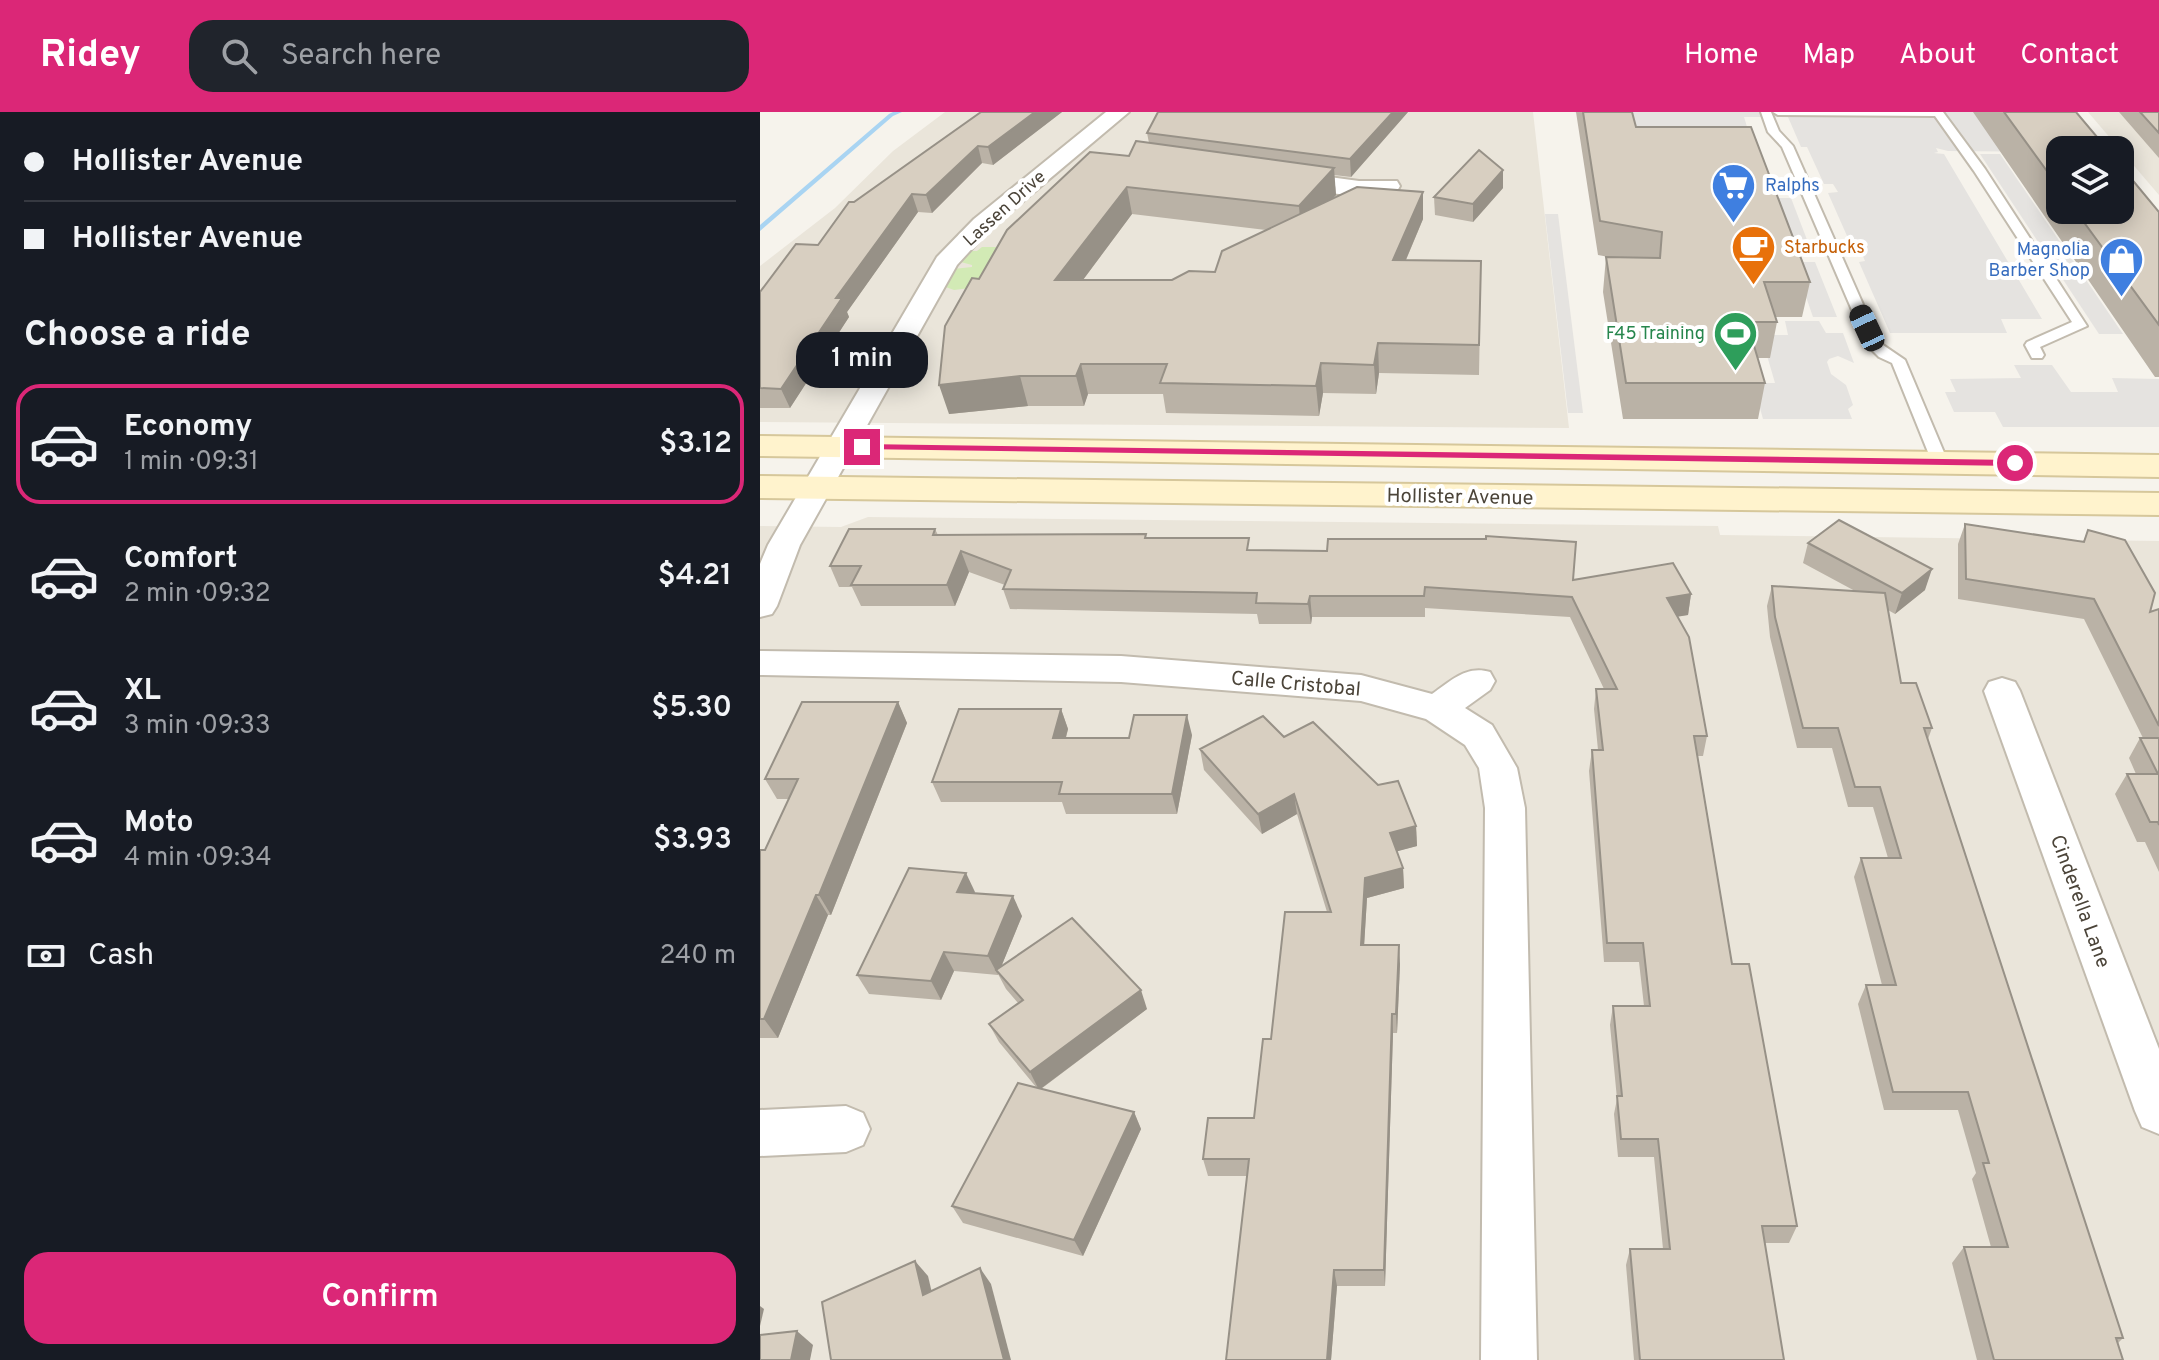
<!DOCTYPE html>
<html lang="en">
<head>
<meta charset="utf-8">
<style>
  :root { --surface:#171b24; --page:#20242c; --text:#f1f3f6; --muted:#9ea1a6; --line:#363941; --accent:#db2777 }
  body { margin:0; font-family:Overpass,sans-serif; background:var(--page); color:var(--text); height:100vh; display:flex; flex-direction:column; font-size:30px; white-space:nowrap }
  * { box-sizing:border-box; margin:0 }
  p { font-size:26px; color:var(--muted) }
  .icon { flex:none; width:44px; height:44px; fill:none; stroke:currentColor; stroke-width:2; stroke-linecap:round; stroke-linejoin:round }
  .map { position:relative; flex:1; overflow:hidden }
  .side { display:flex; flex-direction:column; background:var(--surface); width:760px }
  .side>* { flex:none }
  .guide { display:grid; align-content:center; height:176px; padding:0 24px; background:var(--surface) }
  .fabs { position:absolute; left:1286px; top:24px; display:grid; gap:16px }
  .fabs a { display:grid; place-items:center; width:88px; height:88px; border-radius:16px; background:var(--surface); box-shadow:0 4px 20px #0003; font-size:40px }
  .end { position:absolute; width:36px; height:36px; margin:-18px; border:10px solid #db2777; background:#fff; box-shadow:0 0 0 4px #fff }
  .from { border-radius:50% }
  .bubble { position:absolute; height:56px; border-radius:24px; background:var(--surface); box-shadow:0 4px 20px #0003; font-size:26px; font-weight:600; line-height:56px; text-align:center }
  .car { position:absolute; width:24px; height:48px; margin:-24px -12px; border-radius:10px; box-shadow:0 0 6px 2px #0007; background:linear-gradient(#222 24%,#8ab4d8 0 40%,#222 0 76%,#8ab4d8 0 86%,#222 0) }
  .guide b { display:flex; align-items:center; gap:28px; height:76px; font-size:30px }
  .guide b+b { border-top:2px solid var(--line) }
  .guide i { width:20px; height:20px; background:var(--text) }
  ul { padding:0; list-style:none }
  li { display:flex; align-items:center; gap:24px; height:120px; margin:0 16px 12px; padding:0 8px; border:4px solid transparent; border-radius:24px }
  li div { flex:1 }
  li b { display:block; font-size:30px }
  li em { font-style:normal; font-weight:600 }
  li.on { border-color:var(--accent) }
  li>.icon { width:72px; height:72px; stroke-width:1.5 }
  h2 { padding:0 24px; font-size:36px; line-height:96px }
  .pay { display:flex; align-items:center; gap:20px; height:88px; padding:0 24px; font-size:30px }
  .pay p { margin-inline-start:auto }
  .button { display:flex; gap:16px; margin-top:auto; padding:16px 24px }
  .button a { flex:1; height:92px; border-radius:24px; background:var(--accent); color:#fff; font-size:32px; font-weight:600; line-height:92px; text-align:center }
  header { display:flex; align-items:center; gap:48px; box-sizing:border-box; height:112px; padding:0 40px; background:var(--accent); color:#fff }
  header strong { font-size:38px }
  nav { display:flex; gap:44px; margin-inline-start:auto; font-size:28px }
  .search { width:560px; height:72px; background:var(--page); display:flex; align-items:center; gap:20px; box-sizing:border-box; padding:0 28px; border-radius:24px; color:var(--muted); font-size:30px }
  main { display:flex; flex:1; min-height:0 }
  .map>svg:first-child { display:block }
  .residential { fill:#eae5da }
  .green { fill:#d2eab5 }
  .parking { fill:#e5e3e0 }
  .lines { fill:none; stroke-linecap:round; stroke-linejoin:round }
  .stream { fill:#a9d4f2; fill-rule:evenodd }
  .lane-casing { stroke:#c2bbae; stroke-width:4 }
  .street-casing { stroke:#c2bbae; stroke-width:4 }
  .secondary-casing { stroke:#d6c79b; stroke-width:4 }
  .lane { fill:#fff; fill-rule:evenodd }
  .street { fill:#fff; fill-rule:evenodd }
  .secondary { fill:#fff3cd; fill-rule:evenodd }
  .wall { fill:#bab2a6; fill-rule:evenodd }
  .shaded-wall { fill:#979187 }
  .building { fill:#d8cfc1; stroke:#979187; stroke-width:2 }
  .route { fill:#db2777 }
  .labels { text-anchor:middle; stroke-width:8; stroke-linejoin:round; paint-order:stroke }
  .far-shop-label { font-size:18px; fill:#366cbe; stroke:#fff; text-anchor:start }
  .far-street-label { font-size:18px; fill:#4b4439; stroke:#fff }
  .far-food-label { font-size:18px; fill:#c56008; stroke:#fff; text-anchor:start }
  .far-leisure-label { font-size:18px; fill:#27864d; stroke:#fff; text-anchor:end }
  .street-label { font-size:20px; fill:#4b4439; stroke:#fff }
</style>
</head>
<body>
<header>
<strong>Ridey</strong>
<div class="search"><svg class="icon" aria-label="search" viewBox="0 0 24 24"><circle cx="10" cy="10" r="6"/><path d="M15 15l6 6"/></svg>Search here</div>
<nav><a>Home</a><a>Map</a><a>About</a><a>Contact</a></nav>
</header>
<main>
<section class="side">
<div class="guide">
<b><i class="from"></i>Hollister Avenue</b>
<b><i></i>Hollister Avenue</b>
</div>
<h2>Choose a ride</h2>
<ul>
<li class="on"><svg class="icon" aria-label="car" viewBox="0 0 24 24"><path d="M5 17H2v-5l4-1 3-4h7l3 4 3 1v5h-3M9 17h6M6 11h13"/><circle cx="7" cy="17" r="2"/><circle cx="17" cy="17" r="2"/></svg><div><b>Economy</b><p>1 min · 09:31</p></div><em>$3.12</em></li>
<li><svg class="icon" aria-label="car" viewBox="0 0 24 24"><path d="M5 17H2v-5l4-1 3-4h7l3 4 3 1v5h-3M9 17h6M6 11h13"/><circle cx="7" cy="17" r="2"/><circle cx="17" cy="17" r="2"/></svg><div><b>Comfort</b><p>2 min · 09:32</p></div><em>$4.21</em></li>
<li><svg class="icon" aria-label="car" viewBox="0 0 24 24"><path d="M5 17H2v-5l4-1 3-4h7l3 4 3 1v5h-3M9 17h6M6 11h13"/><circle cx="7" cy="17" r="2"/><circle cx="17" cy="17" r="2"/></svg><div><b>XL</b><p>3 min · 09:33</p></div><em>$5.30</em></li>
<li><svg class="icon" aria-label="car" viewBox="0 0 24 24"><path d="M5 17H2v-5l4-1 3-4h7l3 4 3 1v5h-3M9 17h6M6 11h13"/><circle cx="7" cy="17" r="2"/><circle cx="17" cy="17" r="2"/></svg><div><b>Moto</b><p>4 min · 09:34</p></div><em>$3.93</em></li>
</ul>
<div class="pay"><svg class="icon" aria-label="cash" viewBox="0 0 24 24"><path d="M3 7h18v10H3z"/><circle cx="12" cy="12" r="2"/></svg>Cash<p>240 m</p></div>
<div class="button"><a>Confirm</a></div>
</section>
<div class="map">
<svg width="1399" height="1248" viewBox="0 0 1399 1248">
  <rect width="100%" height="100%" fill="#f6f3ec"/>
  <g class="residential">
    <polygon points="185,0 773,0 809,316 0,310 0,154 75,96 133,39"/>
    <polygon points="1328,0 1399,0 1399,83"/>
    <polygon points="108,405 958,414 960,423 1399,429 1399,1248 0,1248 0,414 81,415"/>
  </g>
  <polygon class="green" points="222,135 238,135 226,174 194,178 180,173 193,157 212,155 212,153 197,149 210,139 217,139"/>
  <g class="parking">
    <polygon points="814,0 1278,0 1300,40 1188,39 1176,36 1178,40 1174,41 1184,42 1282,207 1241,207 1247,221 1130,221 1099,150 1105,149 1102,142 1095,142 1068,81 1078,80 1073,72 1064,72 1047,35 1041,35 1028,5 984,5 988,18 823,17 819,2"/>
    <polygon points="1220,42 1240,42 1363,222 1339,222"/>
    <polygon points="1010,86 1031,86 1049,133 1026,133"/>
    <polygon points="785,102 798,102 823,301 808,301"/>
    <polygon points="1034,150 1055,150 1077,205 1053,205"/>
    <polygon points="1025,209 1059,209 1066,221 1083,221 1094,251 1078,244 1069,247 1067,250 1071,262 1086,273 1093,293 1088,297 1092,307 1003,307 993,271 1015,271 1001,223 1028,223"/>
    <polygon points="1254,253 1292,253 1311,280 1358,280 1352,266 1399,267 1399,315 1243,315 1235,300 1194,300 1185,280 1196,280 1190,267 1261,266"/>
  </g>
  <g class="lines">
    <polygon class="stream" points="133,0 142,0 133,4 0,119 0,113 129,2"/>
    <defs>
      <g id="lane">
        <polygon points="1001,0 1011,0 1019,19 1033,34 1120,231 1145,248 1188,350 1186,353 1174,353 1172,350 1132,251 1119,245 1107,233 1022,35 1008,20"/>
        <polygon points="1013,0 1183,0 1225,57 1327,214 1280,235 1284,243 1282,246 1272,246 1265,233 1267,230 1312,210 1214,59 1175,4 1018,3"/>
      </g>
      <g id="street">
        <polygon points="346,0 369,0 230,117 197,153 40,433 17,494 12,502 0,505 0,452 8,433 177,145 214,107"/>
        <path d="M525 59 599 69H637L640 74 637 79C600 88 553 80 517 71L514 66 517 61Z"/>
        <path d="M0 539 361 544 601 563 672 582C691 569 706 553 730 560L735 569 730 578 705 596 732 613 757 656 765 696 777 1248H721L725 696 719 656 705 633 666 607 601 589 361 570 0 563Z"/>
        <polygon points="1242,566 1255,570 1260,579 1399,937 1399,1022 1382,1015 1375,999 1224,579 1229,570"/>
        <polygon points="86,994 103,1001 110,1017 103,1033 86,1040 0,1044 0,998"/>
      </g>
      <g id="secondary">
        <polygon points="0,324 1399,343 1399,365 0,344"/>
        <polygon points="0,364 1399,381 1399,403 0,386"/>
      </g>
    </defs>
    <use href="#lane" class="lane-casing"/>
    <use href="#street" class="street-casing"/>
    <use href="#secondary" class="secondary-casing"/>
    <use href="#lane" class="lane"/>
    <use href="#street" class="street"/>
    <use href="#secondary" class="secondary"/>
  </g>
  <g class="wall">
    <polygon points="221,0 302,0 233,53 222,51 172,101 158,100 87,200 89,205 30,296 0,296 0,180 58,133 94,90"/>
    <path d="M648 0 591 65 574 63 576 83 572 87 663 107 646 148 721 149 719 263 619 261 616 282 563 281 559 304 406 301 403 282H328L324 294H268L189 302 219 167 369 44 389 31 387 21ZM372 102 506 118 455 160 412 168H323Z"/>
    <polygon points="816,0 872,0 876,15 1050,170 1042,205 1015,205 1017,210 1010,246 998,246 1005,271 998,307 863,307 843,180 846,145 849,145 838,143"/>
    <polygon points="1213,0 1316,0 1300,38 1300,98 1360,98 1399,100 1399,265 1395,265"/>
    <polygon points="1359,0 1399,0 1399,46"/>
    <polygon points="743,76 713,110 675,103 674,85"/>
    <polygon points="1205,412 1323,430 1328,418 1390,500 1399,497 1399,760 1385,730 1377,730 1355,682 1367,662 1376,662 1369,646 1380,626 1383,626 1324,507 1198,487 1198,432"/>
    <polygon points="175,417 178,423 386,426 491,438 813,468 931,482 928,503 917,504 947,624 943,644 937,644 972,852 1037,1114 1029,1131 1004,1131 1024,1248 874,1248 866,1153 870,1137 903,1137 894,1045 858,1045 854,1002 857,987 850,913 853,894 884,894 879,850 844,850 829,659 832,638 838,638 834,597 836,577 844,577 810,505 665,496 665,505 552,505 551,512 499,512 497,502 250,497 243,477 245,473 209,460 195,494 101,494 92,475 79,475 70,454"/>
    <polygon points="1048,431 1165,478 1135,502 1128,498 1141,571 1172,616 1168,627 1363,1226 1358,1231 1363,1248 1217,1248 1192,1151 1204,1135 1231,1135 1212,1067 1216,1061 1198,998 1124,998 1098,892 1106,873 1122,873 1094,765 1101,746 1128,746 1113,695 1088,695 1072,636 1037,636 1010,525 1007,494 1012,474 1095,479 1043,451"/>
    <polygon points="138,590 147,611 71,803 68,803 18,926 0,926 0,738 5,738 29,687 17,687 5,667"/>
    <polygon points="301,597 308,617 306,626 369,626 432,623 417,702 306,702 302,690 181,690 172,670"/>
    <polygon points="524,625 656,714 657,734 637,739 643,756 644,776 607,786 604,833 640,852 637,921 633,921 625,1174 577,1174 571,1248 466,1248 487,1064 448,1064 443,1047 494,1006 511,927 567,800 537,702 502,722 444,658 440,637"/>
    <polygon points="215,780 214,781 262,804 241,855 387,897 281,977 374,1000 381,1017 323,1144 203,1111 192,1094 276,975 239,930 229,912 258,891 246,877 238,862 238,863 194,859 181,888 109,882 97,863"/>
  </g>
  <g class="shaded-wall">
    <polygon points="275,0 302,0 233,53 228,35"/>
    <polygon points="633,0 648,0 591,65 590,47"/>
    <polygon points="218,34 222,51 172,101 166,83"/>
    <polygon points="574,56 576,83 541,122 539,94"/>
    <polygon points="743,58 743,76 713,110 713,92"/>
    <polygon points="367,75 372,102 302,196 295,168"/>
    <polygon points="663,80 663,107 634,176 633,148"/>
    <polygon points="152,82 158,100 87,200 89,205 30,296 21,277 76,186"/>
    <polygon points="618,231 619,261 616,282 614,253"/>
    <polygon points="561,251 563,281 559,304 556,274"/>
    <polygon points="321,252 328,282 324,294 316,264"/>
    <polygon points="260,264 268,294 189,302 179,273"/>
    <polygon points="201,439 209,460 195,494 187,473"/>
    <polygon points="1172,457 1165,478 1135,502 1142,481"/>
    <polygon points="931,482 928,503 904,507 907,486"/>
    <polygon points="550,484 552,505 551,512 548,492"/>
    <polygon points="138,590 147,611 71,803 59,783"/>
    <polygon points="301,597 308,617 300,646 293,626"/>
    <polygon points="427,603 432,623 417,702 412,682"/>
    <polygon points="534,682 537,702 502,722 498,702"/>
    <polygon points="656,714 657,734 631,741 630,721"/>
    <polygon points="643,756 644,776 607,786 603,852 601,833 605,766"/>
    <polygon points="206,761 215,780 206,799 197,780"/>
    <polygon points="56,783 68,803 18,926 4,907"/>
    <polygon points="253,784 262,804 239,860 236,858 238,863 228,844"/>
    <polygon points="639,833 640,852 637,921 636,902"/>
    <polygon points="184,840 194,859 181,888 171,869"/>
    <polygon points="381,878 387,897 279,978 270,960"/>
    <polygon points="632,902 633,921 625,1174 624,1158"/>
    <polygon points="374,1000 381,1017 323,1144 314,1128"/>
    <polygon points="155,1149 168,1164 176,1198 163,1183"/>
    <polygon points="220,1156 231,1172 251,1248 244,1248"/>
    <polygon points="574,1158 577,1174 571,1248 567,1248"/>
    <polygon points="0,1194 4,1197 0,1214"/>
    <polygon points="37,1219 53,1233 50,1248 31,1248"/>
  </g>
  <g class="building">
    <polygon points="221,0 275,0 228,35 218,34 166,83 152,82 76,186 82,186 21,277 0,276 0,180 36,132 58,133 89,90 94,90"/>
    <polygon points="398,0 633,0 590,47 387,21"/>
    <polygon points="823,0 872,0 876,15 991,15 1050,170 1004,170 1017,210 987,210 1005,271 866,271 846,145 900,146 902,120 840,109"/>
    <polygon points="1244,0 1316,0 1348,38 1300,38 1300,77"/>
    <polygon points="1380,0 1399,0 1399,21"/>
    <polygon points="376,29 574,56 539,94 367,75 295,168 412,168 429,159 455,160 462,139 597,75 663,80 633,148 721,149 719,233 618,231 614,253 561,251 556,274 400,271 407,252 321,252 316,264 260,264 179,273 185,214 212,166 219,167 247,118 330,40 369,44"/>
    <polygon points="719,38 743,58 713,92 674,85"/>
    <polygon points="1360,53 1399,100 1399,213 1315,98 1360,98"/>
    <polygon points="1079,408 1172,457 1142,481 1048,431"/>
    <polygon points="1205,412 1324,430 1328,418 1365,428 1395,481 1390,500 1399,497 1399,614 1334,487 1206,467"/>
    <polygon points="89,417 175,417 173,423 386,422 385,426 489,426 487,438 567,439 568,427 726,427 726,424 816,430 813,468 913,451 931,482 907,486 929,525 947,624 934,624 972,852 989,852 1037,1114 1002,1114 1024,1248 880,1248 870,1137 910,1137 898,1027 861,1027 857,984 862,984 853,894 890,894 883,831 847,831 832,638 843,638 836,577 857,577 812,485 665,475 664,484 550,484 548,492 496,491 497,481 243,477 251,458 201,439 187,473 91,473 101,454 70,454"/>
    <polygon points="1012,474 1125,481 1141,571 1156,571 1172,616 1164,616 1363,1226 1356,1226 1363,1248 1234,1248 1204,1135 1248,1135 1223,1051 1229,1051 1208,980 1133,980 1106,873 1136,873 1101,746 1141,746 1120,675 1095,675 1078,616 1043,616 1015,505"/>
    <polygon points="42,590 138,590 59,783 56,783 4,907 0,907 0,738 5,738 38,667 5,667"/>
    <polygon points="199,597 301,597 293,626 369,626 374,603 427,603 412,682 299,682 302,670 172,670"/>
    <polygon points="503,604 524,625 553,610 618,673 638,669 656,714 630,721 643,756 605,766 601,833 639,833 636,902 632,902 624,1158 574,1158 567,1248 466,1248 489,1047 443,1047 448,1006 494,1006 503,927 511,927 525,800 571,800 534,682 498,702 440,637"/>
    <polygon points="1380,626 1399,626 1399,713 1398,710 1390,710 1367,662 1398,662"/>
    <polygon points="149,756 206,761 197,780 253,784 228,844 184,840 171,869 97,863"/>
    <polygon points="312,806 381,878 270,960 229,912 263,888 236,858"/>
    <polygon points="258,971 374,1000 314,1128 192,1094"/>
    <polygon points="155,1149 163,1183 220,1156 244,1248 71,1248 62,1190"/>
    <polygon points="37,1219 31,1248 0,1248 0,1223"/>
  </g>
  <polygon class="route" points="102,332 1255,348 1260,351 1255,354 99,337 97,335"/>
  <defs>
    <symbol id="supermarket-pin" viewBox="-11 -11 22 30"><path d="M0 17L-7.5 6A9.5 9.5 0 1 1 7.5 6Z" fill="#3f7fe0" stroke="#fff"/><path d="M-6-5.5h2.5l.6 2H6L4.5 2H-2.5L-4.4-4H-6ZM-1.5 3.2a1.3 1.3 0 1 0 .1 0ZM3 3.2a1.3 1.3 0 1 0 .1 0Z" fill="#fff"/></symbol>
    <symbol id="cafe-pin" viewBox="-11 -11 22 30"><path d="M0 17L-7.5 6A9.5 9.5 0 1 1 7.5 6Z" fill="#e8710a" stroke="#fff"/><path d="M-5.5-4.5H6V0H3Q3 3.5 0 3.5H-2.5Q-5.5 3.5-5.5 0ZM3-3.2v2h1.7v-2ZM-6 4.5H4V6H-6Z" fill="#fff"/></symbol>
    <symbol id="shop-pin" viewBox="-11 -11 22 30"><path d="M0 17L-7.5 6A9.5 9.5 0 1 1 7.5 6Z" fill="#3f7fe0" stroke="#fff"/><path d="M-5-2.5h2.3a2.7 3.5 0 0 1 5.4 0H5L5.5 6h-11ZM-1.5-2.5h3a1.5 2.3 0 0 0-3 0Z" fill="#fff"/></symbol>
    <symbol id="stadium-pin" viewBox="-11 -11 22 30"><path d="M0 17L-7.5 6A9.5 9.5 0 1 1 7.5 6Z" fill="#2e9e5b" stroke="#fff"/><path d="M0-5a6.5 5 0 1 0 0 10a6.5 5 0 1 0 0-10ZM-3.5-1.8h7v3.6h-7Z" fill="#fff"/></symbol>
  </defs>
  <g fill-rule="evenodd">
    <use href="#supermarket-pin" x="948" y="48" width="51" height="69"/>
    <use href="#cafe-pin" x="968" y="110" width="51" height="69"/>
    <use href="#shop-pin" x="1336" y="122" width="51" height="69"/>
    <use href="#stadium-pin" x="950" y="196" width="51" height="69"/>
  </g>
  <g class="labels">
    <g class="far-shop-label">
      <text x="1005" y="79">Ralphs</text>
      <text x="1330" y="143" text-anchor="end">Magnolia<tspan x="1330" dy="21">Barber Shop</tspan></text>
    </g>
    <g class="far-street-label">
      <text transform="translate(244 96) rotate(-42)" y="6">Lassen Drive</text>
    </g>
    <g class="far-food-label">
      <text x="1024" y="141">Starbucks</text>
    </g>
    <g class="far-leisure-label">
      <text x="945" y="227">F45 Training</text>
    </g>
    <g class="street-label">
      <text transform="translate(700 384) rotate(1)" y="7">Hollister Avenue</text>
      <text transform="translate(536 571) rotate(5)" y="7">Calle Cristobal</text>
      <text transform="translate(1321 789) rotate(70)" y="7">Cinderella Lane</text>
    </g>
  </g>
</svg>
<div class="fabs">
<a><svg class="icon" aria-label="layers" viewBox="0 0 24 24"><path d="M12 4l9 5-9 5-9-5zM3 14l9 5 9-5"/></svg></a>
</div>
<i class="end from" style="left:1255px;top:351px"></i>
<i class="end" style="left:102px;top:335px"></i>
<div class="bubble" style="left:36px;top:220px;width:132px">1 min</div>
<i class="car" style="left:1107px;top:216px;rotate:335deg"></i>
</div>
</main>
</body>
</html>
